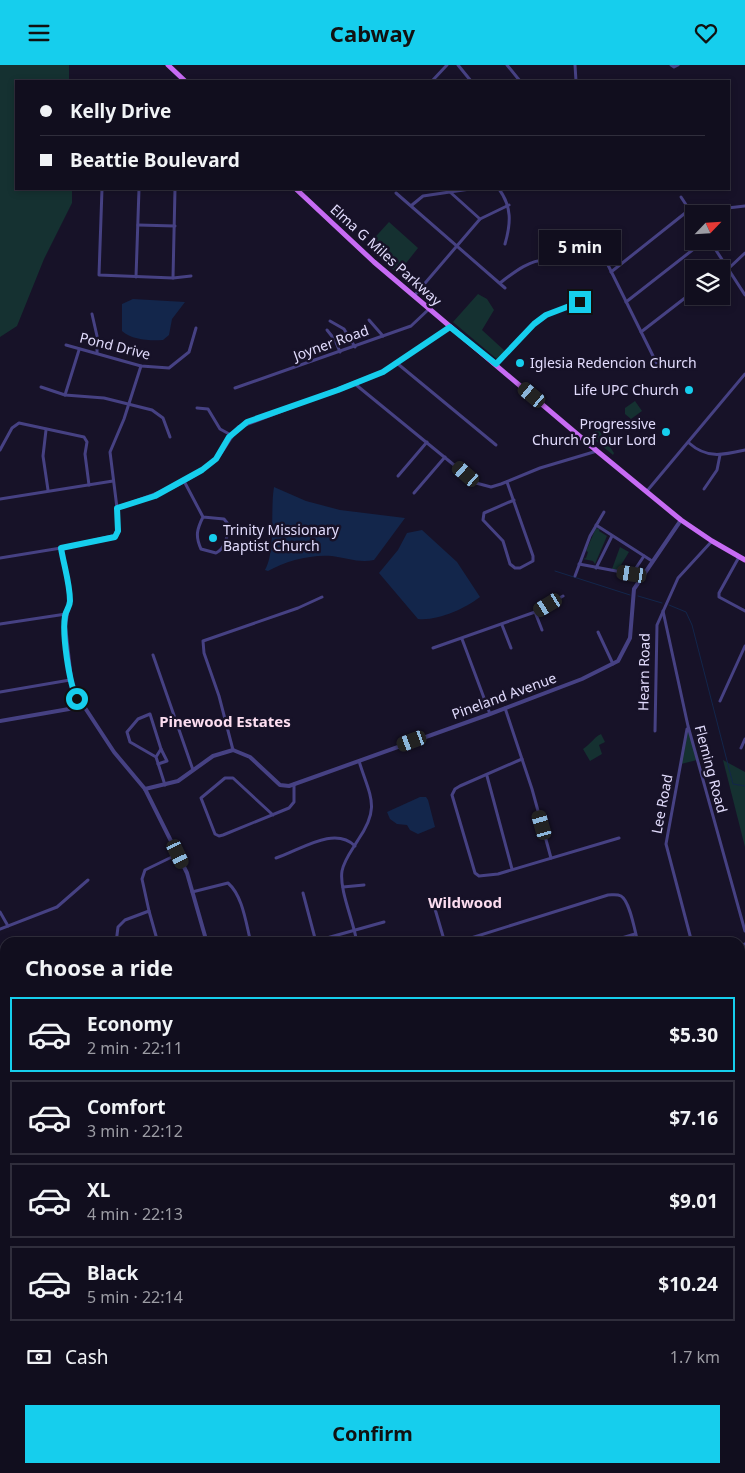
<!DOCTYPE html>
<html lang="en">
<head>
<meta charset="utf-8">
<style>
  :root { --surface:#110e1e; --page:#1a1727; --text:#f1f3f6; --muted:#9c9ca4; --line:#302e3c; --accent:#16ceed }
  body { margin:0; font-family:"Noto Sans",sans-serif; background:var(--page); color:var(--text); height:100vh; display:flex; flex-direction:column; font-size:19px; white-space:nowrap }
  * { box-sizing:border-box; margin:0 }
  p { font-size:16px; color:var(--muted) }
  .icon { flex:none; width:28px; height:28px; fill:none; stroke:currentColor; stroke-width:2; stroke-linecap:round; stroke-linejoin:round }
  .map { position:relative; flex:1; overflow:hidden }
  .details { position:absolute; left:0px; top:872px; width:745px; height:536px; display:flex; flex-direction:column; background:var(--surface); border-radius:15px 15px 0 0; box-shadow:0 2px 8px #0003,0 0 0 1px var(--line) }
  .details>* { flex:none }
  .top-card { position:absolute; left:15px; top:15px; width:715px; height:110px; border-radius:0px; box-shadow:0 2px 8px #0003,0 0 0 1px var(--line); display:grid; align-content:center; height:110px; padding:0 25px; background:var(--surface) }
  .needle { width:32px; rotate:65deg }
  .controls { position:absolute; left:685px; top:140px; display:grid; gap:10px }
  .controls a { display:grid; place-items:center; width:45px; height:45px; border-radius:0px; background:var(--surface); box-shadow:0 2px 8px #0003,0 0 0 1px var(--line); font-size:25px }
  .end { position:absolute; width:22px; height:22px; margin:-11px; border:6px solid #16ceed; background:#111; box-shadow:0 0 0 2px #111 }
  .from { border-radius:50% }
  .bubble { position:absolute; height:35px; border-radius:0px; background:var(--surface); box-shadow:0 2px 8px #0003,0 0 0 1px var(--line); font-size:16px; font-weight:700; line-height:35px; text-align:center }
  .car { position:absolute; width:15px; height:30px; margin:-15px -8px; border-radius:6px; box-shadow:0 0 4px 1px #0007; background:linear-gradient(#222 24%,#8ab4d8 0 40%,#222 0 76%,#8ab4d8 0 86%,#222 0) }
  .top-card b { display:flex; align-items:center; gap:18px; height:48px; font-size:19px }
  .top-card b+b { border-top:1px solid var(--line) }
  .top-card i { width:12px; height:12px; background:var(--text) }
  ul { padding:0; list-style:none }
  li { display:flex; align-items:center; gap:15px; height:75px; margin:0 10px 8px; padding:0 15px; border:2px solid var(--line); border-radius:0px }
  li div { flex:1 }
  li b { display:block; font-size:19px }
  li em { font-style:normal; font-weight:700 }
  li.active { border-color:var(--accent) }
  li>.icon { width:45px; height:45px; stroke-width:1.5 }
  h2 { padding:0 25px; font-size:22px; line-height:60px }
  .pay { display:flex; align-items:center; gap:12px; height:55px; padding:0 25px; font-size:19px }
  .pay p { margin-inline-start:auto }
  .primary-button { display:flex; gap:10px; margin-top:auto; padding:10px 25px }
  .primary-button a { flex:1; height:58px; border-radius:0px; background:var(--accent); color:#111; font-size:20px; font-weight:700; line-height:58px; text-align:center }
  header { display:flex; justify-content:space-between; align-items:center; height:65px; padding:0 25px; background:var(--accent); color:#111; font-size:22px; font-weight:700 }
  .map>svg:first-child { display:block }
  .green { fill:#153131 }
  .water { fill:#13264b }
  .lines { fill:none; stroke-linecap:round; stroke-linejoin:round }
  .stream { stroke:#13264b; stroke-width:1 }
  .minor { stroke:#464183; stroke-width:3 }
  .tertiary { stroke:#464183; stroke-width:4 }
  .primary { stroke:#c76bf4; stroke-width:5 }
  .rail-casing { stroke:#16ceed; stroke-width:3 }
  .rail { stroke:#171228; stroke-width:1; stroke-dasharray:4; stroke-linecap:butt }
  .route { stroke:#16ceed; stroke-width:6 }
  .poi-dot { fill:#16ceed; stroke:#171228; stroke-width:2 }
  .labels { text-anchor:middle; stroke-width:5; stroke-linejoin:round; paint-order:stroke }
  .street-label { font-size:14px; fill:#e1dbfc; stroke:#171228 }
  .poi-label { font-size:14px; fill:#e1dbfc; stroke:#171228; text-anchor:start }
  .neighbourhood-label { font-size:15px; font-weight:bold; fill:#fcddf0; stroke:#171228 }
</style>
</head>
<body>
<header><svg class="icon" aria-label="menu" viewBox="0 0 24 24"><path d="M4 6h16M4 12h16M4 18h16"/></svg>Cabway<svg class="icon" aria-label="heart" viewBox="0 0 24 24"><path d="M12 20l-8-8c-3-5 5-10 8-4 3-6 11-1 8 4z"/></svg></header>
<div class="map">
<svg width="745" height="1408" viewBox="0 0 745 1408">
  <rect width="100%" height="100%" fill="#171228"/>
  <g class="green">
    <polygon points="0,0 69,0 69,16 16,16 16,124 72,124 72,138 44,194 17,261 0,272"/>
    <polygon points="389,157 418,183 403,202 395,206 368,180"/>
    <polygon points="478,229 487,234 494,245 482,265 506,287 498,295 453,257"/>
    <polygon points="635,336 642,346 631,354 625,349 625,343"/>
    <polygon points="598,364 614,388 613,390 590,371"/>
    <polygon points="596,463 600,464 599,466 607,471 595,499 593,496 583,494 586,493 588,487 586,486"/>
    <polygon points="620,482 629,487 618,505 612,504"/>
    <polygon points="687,666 689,666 697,695 681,699"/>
    <path d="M601 669 605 677 599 680 602 689 590 696 583 684C591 679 593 673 601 669Z"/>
    <polygon points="723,695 745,707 745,782"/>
  </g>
  <g class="water">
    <path d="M133 234 185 237 172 254 169 270 163 275C150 276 132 275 122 266V239Z"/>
    <path d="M274 422 306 436 340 445 405 453 374 495C359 498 347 493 332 491 312 489 285 496 268 506L265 505C276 486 270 445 274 422Z"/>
    <path d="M422 465 457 497 480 532C464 544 438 556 418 554L379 508 398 485 407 468Z"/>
    <polygon points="420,732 426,732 428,735 435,762 418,769 410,765 407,760 397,759 390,754 387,747"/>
  </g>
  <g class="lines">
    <g class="stream">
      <polyline points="555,506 630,530"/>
      <polyline points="638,531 662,538"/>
      <polyline points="669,540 686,547 692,560 733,719 745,721"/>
    </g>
    <g class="minor">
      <polyline points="458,0 471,16"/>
      <polyline points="507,0 520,16"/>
      <polyline points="575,0 576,16"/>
      <polyline points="671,0 674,2 678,0"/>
      <polyline points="432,16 447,0"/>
      <polyline points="102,124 99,210 173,213 191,211"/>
      <path d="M499 124C512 142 511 158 505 179"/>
      <polyline points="450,127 480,154"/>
      <polyline points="396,128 505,223"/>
      <polyline points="681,132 694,152"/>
      <polyline points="412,140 423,131 470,124"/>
      <polyline points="711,149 719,144 745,141"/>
      <polyline points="138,160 175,161"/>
      <polyline points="710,176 745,230"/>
      <polyline points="605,194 657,299"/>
      <polyline points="721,204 728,204 745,188"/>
      <polyline points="611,207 689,145"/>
      <polyline points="136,212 139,124"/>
      <polyline points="173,213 175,124"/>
      <path d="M500 218C513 208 530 194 547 195"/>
      <polyline points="414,231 480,154 509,140"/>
      <polyline points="626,237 704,176"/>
      <polyline points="92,249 97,271 97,288"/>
      <polyline points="369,255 383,271"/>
      <polyline points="330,256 344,264 355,282"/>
      <polyline points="327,265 335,275 340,287"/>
      <polyline points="641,267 694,226"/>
      <polyline points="66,280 141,301 169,303 189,287 196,263"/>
      <polyline points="398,299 496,380"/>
      <polyline points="496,299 534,259 546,250 579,237"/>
      <polyline points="355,319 476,418 491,422 501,419 540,403 597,386"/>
      <polyline points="41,322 65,330 104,333 152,345 163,353 170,372"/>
      <polyline points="235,323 411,261 429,244"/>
      <polyline points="65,330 79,285"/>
      <polyline points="197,343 208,344 220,364 231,370"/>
      <polyline points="46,365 43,391 48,425"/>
      <path d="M689 378C707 394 723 390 745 385"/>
      <polyline points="0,385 12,363 19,358 84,372 87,377 85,389 89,420"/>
      <polyline points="398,411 427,377"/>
      <path d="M184 416 203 452 224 454 228 459C228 469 226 483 216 488L201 484C195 471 197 464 203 452"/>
      <polyline points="507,417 533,491 533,496 520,503 515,503 510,499 503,476 483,455 484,448 514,435"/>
      <polyline points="704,424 717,405 720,390"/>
      <polyline points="647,426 745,309"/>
      <polyline points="414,428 445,392"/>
      <polyline points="0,434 113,416"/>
      <polyline points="117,443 110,387 124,354 141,301"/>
      <polyline points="596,460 652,496"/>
      <polyline points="739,492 719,528 719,532 745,546"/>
      <polyline points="0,493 61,483"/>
      <polyline points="579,499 632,509 644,491"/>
      <polyline points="596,503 612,471"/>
      <polyline points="575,511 590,471 604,447"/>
      <polyline points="663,546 688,661 745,866"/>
      <polyline points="535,547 542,565"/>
      <polyline points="0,559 66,549"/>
      <polyline points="502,560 511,583"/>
      <polyline points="598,567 613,599"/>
      <polyline points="462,574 490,649"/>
      <polyline points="433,583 535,547 563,531"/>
      <polyline points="153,590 193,705"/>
      <polyline points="0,627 70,615"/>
      <polyline points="720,636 745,581"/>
      <polyline points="505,643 532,724 551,793"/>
      <polyline points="687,664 666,779 692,878"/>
      <polyline points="655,666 657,560 678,513 712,476"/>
      <polyline points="741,683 745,674"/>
      <polyline points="233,685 219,631 204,588 203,576 298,543 322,532"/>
      <polyline points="156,692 130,677 127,667 138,654 150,649 161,684 156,692 165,720"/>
      <polyline points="522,694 460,721 455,724 452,730 475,808 479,811 498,809 619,773"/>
      <polyline points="158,699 167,696 161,684"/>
      <polyline points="487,711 512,804"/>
      <polyline points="273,750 233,713 225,713 201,733 215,769 219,771 223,770 289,743 294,737 294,719"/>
      <path d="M276 793C299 786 334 760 355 781"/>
      <polyline points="343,822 364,820"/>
      <path d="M192 827 228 818C243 831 246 859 251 878"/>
      <polyline points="303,828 316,877"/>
      <polyline points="435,844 445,878"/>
      <polyline points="149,846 142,814 145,805 178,789"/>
      <polyline points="0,847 8,861"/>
      <polyline points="0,864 57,842 88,815"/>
      <polyline points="316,876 384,857"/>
      <polyline points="116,878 118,862 125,855 149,846 158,878"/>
      <path d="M357 878C354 857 339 825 342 806 344 795 352 785 358 775 381 742 370 732 359 696"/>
      <path d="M455 878 608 830C613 830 617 829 621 831 630 836 635 867 638 878"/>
      <polyline points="605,878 635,869"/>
      <polyline points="740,881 745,879"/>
      <polyline points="0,926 5,947"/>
      <polyline points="0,954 5,953"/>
      <polyline points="740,1007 745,1006"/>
      <polyline points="0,1090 5,1091"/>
      <polyline points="0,1178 5,1177"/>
      <polyline points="0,1221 5,1219"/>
      <polyline points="2,1263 5,1262"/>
      <polyline points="740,1364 745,1370"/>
      <polyline points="202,1404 204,1408"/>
      <polyline points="299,1404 301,1408"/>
      <polyline points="423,1404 424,1408"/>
      <polyline points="469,1404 470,1408"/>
      <polyline points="96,1408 108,1404"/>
    </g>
    <g class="tertiary">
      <polyline points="0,656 69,644 80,639"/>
      <polyline points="145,724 178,716 213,691 233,685 250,692 280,720 289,721 490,649 582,614 618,596 630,573 634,524 681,455"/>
      <path d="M207 878 187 808 145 724 114 687 72 623 65 561 70 530 61 483 115 471 117 466V443C152 431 186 420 214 396 223 388 229 372 239 362L383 307 450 262"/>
      <polyline points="740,1185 745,1183"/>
      <polyline points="175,1408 185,1404"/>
    </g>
    <g class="primary">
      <polyline points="168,0 185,16"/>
      <polyline points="296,124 374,197 597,386 681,455 712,476 745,495"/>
    </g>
    <defs>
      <g id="rail">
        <polyline points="740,925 745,923"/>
        <polyline points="0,1149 5,1147"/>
      </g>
    </defs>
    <use href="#rail" class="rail-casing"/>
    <use href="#rail" class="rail"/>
  </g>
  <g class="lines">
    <path class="route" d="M77 634C69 618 62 569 65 551 66 545 70 542 70 536 70 519 64 501 61 483L115 472 118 466 117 443 155 431 202 405 216 394 229 372 247 357 338 325 383 307 450 262 496 299 534 259 546 250 580 237"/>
  </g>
  <g class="poi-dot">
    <circle cx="520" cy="298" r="5"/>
    <circle cx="689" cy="325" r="5"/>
    <circle cx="666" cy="367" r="5"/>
    <circle cx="213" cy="473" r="5"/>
  </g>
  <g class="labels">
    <g class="street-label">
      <text transform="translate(386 190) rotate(42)" y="5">Elma G Miles Parkway</text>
      <text transform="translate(331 278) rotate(-20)" y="5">Joyner Road</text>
      <text transform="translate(115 281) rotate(14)" y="5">Pond Drive</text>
      <text transform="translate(644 607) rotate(-89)" y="5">Hearn Road</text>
      <text transform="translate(504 631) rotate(-20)" y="5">Pineland Avenue</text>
      <text transform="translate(711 704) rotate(75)" y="5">Fleming Road</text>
      <text transform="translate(662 739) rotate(-79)" y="5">Lee Road</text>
    </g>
    <g class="poi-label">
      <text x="530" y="303">Iglesia Redencion Church</text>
      <text x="679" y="330" text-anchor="end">Life UPC Church</text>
      <text x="656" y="364" text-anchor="end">Progressive<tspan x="656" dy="16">Church of our Lord</tspan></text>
      <text x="223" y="470">Trinity Missionary<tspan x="223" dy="16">Baptist Church</tspan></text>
    </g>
    <g class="neighbourhood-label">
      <text x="225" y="662">Pinewood Estates</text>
      <text x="465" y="843">Wildwood</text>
    </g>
  </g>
</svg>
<div class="controls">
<a><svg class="needle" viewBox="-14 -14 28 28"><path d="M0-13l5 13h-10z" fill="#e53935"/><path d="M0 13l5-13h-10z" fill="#9c9ca4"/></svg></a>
<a><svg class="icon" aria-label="layers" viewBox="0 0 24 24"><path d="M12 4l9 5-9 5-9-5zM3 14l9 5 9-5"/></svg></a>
</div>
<i class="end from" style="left:77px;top:634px"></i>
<i class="end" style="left:580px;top:237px"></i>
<div class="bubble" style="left:539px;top:165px;width:82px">5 min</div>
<i class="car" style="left:532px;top:330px;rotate:310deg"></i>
<i class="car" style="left:466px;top:409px;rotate:311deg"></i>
<i class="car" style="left:632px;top:509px;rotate:279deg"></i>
<i class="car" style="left:548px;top:540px;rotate:239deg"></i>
<i class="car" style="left:412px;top:676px;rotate:250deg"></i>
<i class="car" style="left:542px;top:760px;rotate:344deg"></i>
<i class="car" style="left:178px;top:789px;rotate:155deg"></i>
<div class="top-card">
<b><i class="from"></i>Kelly Drive</b>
<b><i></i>Beattie Boulevard</b>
</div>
<section class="details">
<h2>Choose a ride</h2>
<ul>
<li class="active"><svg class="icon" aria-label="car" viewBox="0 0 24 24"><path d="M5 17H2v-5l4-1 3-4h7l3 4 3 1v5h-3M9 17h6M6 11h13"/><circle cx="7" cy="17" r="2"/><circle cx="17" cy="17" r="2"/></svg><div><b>Economy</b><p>2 min · 22:11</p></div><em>$5.30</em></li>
<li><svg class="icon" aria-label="car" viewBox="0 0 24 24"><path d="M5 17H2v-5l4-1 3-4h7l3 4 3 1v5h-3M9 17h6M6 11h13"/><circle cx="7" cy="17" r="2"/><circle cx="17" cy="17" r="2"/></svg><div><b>Comfort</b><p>3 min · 22:12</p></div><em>$7.16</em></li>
<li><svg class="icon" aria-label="car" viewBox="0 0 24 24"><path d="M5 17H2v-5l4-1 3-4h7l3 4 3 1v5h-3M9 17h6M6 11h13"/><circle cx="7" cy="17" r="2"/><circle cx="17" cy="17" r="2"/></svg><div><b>XL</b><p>4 min · 22:13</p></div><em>$9.01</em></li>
<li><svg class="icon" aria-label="car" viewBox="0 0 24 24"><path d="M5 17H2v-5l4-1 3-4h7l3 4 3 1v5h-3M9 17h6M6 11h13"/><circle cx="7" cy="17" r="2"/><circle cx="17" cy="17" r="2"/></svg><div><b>Black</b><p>5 min · 22:14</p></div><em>$10.24</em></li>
</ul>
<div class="pay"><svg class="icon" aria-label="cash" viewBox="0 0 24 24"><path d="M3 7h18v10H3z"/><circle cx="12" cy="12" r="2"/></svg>Cash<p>1.7 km</p></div>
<div class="primary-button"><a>Confirm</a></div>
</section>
</div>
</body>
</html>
